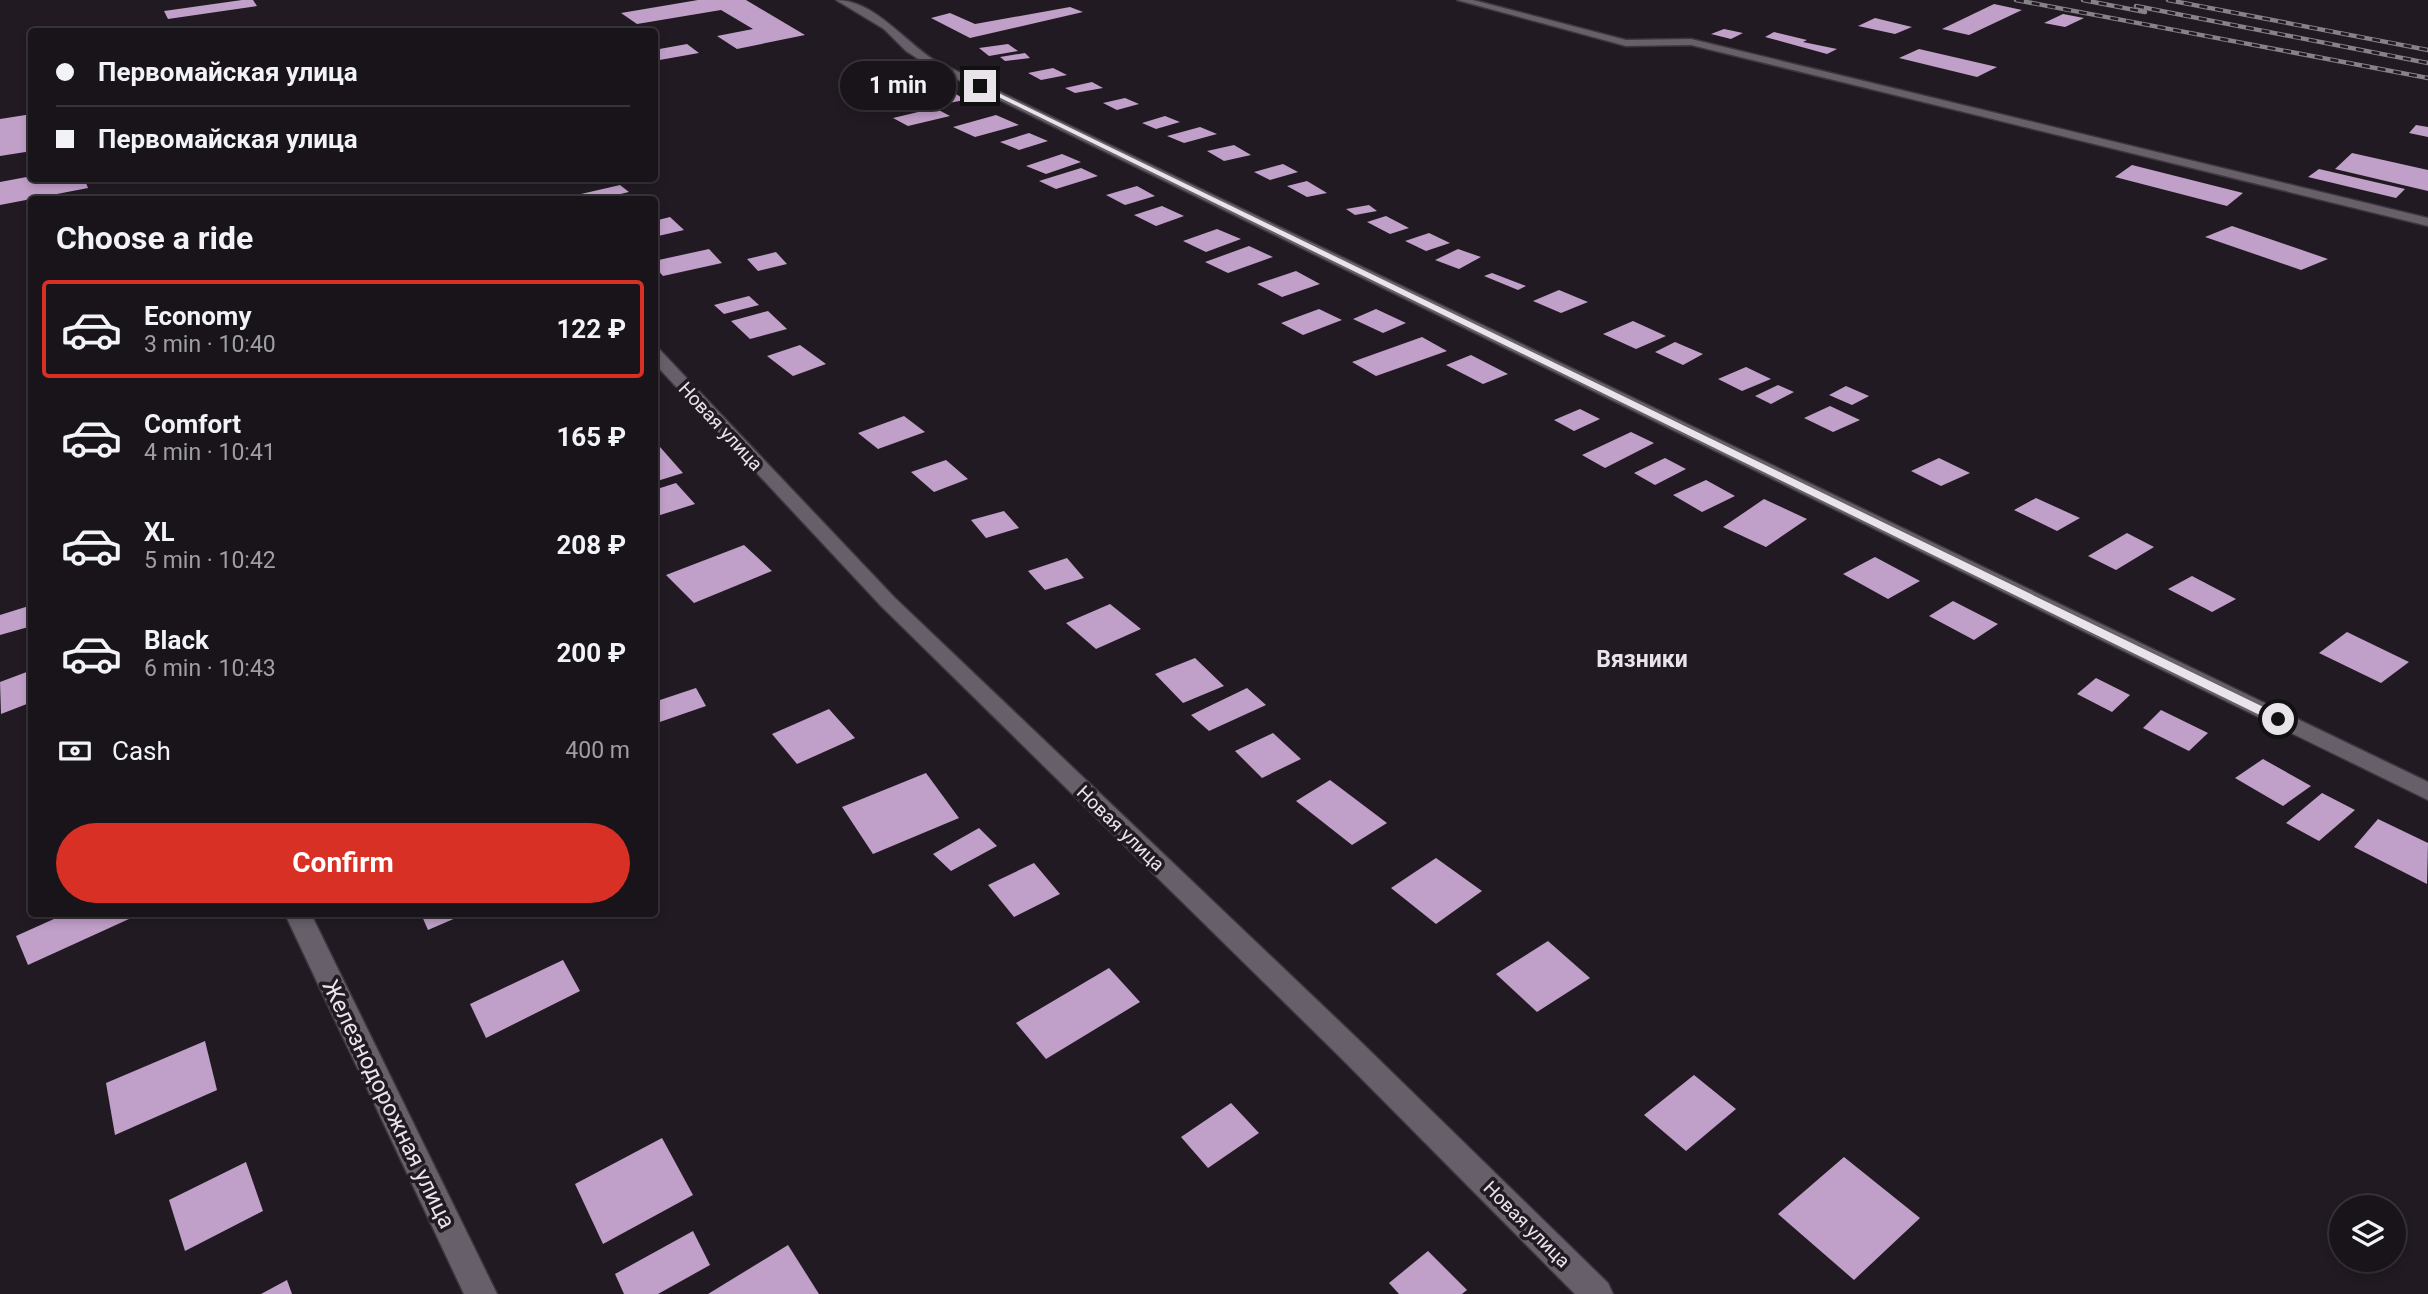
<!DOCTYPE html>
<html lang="en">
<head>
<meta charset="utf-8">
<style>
  :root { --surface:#19141a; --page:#221d23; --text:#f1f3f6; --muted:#9f9ea2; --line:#373339; --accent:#d93025 }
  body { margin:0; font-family:Roboto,sans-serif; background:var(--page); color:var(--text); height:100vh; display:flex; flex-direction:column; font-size:26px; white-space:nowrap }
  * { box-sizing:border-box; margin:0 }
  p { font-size:23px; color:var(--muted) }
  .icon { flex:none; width:38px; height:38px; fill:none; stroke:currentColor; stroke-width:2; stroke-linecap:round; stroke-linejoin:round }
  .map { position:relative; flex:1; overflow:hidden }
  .sheet { position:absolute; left:28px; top:196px; width:630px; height:721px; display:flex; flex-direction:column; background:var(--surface); border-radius:7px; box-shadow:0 4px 10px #0003,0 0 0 2px var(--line) }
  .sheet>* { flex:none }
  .guide { position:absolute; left:28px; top:28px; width:630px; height:154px; border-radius:7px; box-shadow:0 4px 10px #0003,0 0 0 2px var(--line); display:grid; align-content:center; height:154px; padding:0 28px; background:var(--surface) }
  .buttons { position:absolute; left:2329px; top:1195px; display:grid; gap:14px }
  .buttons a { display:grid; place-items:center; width:77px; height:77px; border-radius:50%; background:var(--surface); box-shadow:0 4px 10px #0003,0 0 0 2px var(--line); font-size:35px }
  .end { position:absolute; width:32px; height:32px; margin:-16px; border:9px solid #e9e4ea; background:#111; box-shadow:0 0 0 4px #111 }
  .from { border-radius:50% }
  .bubble { position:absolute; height:49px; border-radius:24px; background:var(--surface); box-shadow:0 4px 10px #0003,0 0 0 2px var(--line); font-size:23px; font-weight:700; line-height:49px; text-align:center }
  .guide b { display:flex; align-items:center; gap:24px; height:66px; font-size:26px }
  .guide b+b { border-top:2px solid var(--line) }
  .guide i { width:18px; height:18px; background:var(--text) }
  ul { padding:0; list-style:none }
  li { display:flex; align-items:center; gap:21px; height:98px; margin:0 14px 10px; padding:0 14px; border:4px solid transparent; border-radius:7px }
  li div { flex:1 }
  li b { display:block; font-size:26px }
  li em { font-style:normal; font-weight:700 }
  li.active { border-color:var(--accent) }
  li>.icon { width:63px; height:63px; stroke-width:1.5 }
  h2 { padding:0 28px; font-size:32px; line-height:84px }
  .pay { display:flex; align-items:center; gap:18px; height:77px; padding:0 28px; font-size:26px }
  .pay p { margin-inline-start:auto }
  .button { display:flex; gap:14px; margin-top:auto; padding:14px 28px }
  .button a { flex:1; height:80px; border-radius:42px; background:var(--accent); color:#fff; font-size:28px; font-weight:700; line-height:80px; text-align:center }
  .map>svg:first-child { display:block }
  .building { fill:#c09fc8 }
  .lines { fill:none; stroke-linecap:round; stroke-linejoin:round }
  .street-casing { stroke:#3c363d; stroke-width:3 }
  .street { fill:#675f69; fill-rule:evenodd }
  .rail-casing { stroke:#878188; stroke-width:4.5 }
  .rail { stroke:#211a23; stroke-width:2.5; stroke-dasharray:8; stroke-linecap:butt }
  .route { fill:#e9e4ea }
  .labels { text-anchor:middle; stroke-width:7; stroke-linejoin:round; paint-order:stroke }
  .street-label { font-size:19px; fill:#e9e4ea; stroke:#211a23 }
  .quarter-label { font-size:23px; font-weight:bold; fill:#e9e4ea; stroke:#211a23 }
  .near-street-label { font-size:23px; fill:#e9e4ea; stroke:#211a23 }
</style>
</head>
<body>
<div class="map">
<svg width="2428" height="1294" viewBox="0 0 2428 1294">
  <rect width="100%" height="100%" fill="#211a23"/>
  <g class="building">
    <polygon points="242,0 253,0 257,6 168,19 164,11"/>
    <polygon points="698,0 746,0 805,35 737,49 717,36 753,29 721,10 637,24 621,13"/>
    <polygon points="1994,4 2022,10 1969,35 1942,29"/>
    <polygon points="1070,7 1083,12 970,38 931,18 950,13 975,24"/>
    <polygon points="2063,14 2084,18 2065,27 2044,23"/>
    <polygon points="1875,18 1912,27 1895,34 1858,26"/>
    <polygon points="1724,29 1743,33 1731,39 1711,34"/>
    <polygon points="1774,32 1807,40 1803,42 1837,49 1827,54 1765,37"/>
    <polygon points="687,44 699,53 654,61 654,50"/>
    <polygon points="1008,44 1018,51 989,56 979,48"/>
    <polygon points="1919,49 1997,67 1977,77 1899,58"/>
    <polygon points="1025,53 1030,58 1005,61 1000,57"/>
    <polygon points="885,62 891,66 863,72 856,68"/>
    <polygon points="1053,68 1067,75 1041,80 1028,73"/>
    <polygon points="903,69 913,73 891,79 880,74"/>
    <polygon points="923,82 937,87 910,94 897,89"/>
    <polygon points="1092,82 1103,88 1075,93 1065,88"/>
    <polygon points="953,92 965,100 933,106 921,99"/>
    <polygon points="1125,98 1139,104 1117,110 1103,103"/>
    <polygon points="935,108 950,116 908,126 893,118"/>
    <polygon points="32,114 32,151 0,156 0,119"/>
    <polygon points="996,115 1019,125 975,137 953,127"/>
    <polygon points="1165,116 1180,122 1156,129 1142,123"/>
    <polygon points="2416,125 2428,127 2428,137 2409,133"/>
    <polygon points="1200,127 1217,134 1184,143 1167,136"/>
    <polygon points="1029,133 1048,141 1019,150 1000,142"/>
    <polygon points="1234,145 1251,155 1224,161 1207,151"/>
    <polygon points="2352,153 2428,170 2428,191 2335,169"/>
    <polygon points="1062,154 1081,162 1046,174 1026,166"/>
    <polygon points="1283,164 1298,172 1270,180 1254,172"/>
    <polygon points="2132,165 2243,193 2227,206 2115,177"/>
    <polygon points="1081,168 1098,176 1056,189 1039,181"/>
    <polygon points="2319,169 2405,189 2396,198 2308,177"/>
    <polygon points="32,176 84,178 88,188 0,205 0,182"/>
    <polygon points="1307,181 1327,193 1307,197 1287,186"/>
    <polygon points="620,185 629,192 595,200 588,200 581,194"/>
    <polygon points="1137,186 1155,196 1125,205 1106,195"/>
    <polygon points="1369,205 1377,211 1355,215 1346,209"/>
    <polygon points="1162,206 1184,216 1156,226 1134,215"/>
    <polygon points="1386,216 1409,228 1390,234 1367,222"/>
    <polygon points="670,217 684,230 654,237 654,221"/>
    <polygon points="2232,226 2328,259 2301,270 2205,237"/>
    <polygon points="1217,229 1241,239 1206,252 1183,241"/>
    <polygon points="1429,233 1450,243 1426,251 1405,241"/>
    <polygon points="1249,246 1273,257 1228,273 1205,262"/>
    <polygon points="709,249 722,263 663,276 654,266 654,261"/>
    <polygon points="1458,249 1481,257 1459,269 1435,260"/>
    <polygon points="776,252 787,264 758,271 747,259"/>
    <polygon points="1296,271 1320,284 1282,297 1257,284"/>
    <polygon points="1492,273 1526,286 1518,290 1484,276"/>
    <polygon points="1559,290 1588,302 1561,313 1533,301"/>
    <polygon points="749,296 759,305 724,314 714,305"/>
    <polygon points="1319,309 1342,320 1303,335 1281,323"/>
    <polygon points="1376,309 1406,323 1383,333 1353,319"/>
    <polygon points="768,311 787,329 750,339 731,321"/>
    <polygon points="1633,321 1666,336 1636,349 1603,334"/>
    <polygon points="1422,337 1447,351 1376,376 1352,362"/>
    <polygon points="1675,342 1703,354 1683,365 1655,352"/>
    <polygon points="800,345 826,364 793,376 767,356"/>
    <polygon points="1471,355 1508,374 1483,384 1446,365"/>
    <polygon points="1746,367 1771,379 1742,391 1718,379"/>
    <polygon points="1778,385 1794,392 1771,404 1755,396"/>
    <polygon points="1846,386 1869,396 1852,405 1829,395"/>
    <polygon points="1830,406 1860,420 1833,432 1804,418"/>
    <polygon points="1580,409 1600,419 1574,431 1554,420"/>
    <polygon points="904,416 925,432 878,449 858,433"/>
    <polygon points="1631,432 1654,443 1605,468 1582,455"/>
    <polygon points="660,447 683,473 654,482 654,448"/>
    <polygon points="1665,458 1686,469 1655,485 1634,473"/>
    <polygon points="1939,458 1970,473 1941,486 1911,471"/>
    <polygon points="946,460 968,479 934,492 911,472"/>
    <polygon points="1706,480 1735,496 1702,512 1673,495"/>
    <polygon points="676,483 695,504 654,517 654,490"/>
    <polygon points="2036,498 2080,518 2057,531 2014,510"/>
    <polygon points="1764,499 1807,519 1766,547 1723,527"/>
    <polygon points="1004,511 1019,528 986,538 971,520"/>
    <polygon points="2127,533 2154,547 2116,570 2088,556"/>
    <polygon points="744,545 772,571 694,603 666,575"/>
    <polygon points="1875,557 1920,581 1888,599 1843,574"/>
    <polygon points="1067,558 1084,578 1045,590 1028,571"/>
    <polygon points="2192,576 2236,599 2212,612 2168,589"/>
    <polygon points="1953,601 1998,624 1974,640 1929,616"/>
    <polygon points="1110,604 1141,629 1096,649 1066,623"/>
    <polygon points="32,605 32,626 0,635 0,615"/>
    <polygon points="2347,632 2409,662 2381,683 2319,653"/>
    <polygon points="1195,658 1224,686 1183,703 1155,674"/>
    <polygon points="32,670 32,702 1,714 0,682"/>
    <polygon points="2096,678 2130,695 2112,712 2077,694"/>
    <polygon points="696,688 706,706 654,724 654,702"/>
    <polygon points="1247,688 1266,705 1209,731 1191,715"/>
    <polygon points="829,709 855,738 797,764 772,734"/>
    <polygon points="2161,710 2208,733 2189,751 2143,728"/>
    <polygon points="1273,733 1301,759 1262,778 1235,751"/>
    <polygon points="2263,759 2311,786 2283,806 2235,778"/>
    <polygon points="926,773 959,818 873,854 842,807"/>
    <polygon points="1330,780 1387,823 1352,845 1296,801"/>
    <polygon points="2322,793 2355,810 2319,841 2286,823"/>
    <polygon points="2378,819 2428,843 2427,884 2354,847"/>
    <polygon points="979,828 997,846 951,871 933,854"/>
    <polygon points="1436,858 1482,891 1436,924 1391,888"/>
    <polygon points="1034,863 1060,894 1014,917 988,885"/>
    <polygon points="65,914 140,914 28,965 16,936"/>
    <polygon points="421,914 465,914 428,930"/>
    <polygon points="1548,941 1590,978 1537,1012 1496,974"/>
    <polygon points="563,960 580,991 486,1038 470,1004"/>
    <polygon points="1109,968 1140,1002 1046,1059 1016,1023"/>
    <polygon points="205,1041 217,1090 115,1135 106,1083"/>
    <polygon points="1694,1075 1736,1109 1686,1151 1644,1115"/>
    <polygon points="1231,1103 1259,1133 1208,1168 1181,1137"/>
    <polygon points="662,1138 693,1195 603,1244 575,1184"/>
    <polygon points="1844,1157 1920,1218 1854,1280 1778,1214"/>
    <polygon points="246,1162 263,1211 185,1251 169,1200"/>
    <polygon points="693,1231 710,1265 658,1294 624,1294 615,1274"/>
    <polygon points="788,1245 819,1294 708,1294"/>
    <polygon points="1428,1251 1467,1290 1462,1294 1399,1294 1389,1283"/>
    <polygon points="287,1280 292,1294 261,1294"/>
  </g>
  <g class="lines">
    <defs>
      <g id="street">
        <path d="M836 0C874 0 904 41 934 60L2428 782V800L926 64 906 51 884 29Z"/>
        <polygon points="1457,0 1473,0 1626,40 1691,39 2428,218 2428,226 1691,45 1626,46"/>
        <polygon points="654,348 660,350 895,598 1361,1042 1608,1283 1613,1294 1575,1294 1341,1058 881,606 654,363"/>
        <polygon points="285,914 311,914 497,1294 464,1294"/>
      </g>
    </defs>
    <use href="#street" class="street-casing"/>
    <use href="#street" class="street"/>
    <defs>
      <g id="rail">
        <polyline points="2016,0 2428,78"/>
        <polyline points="2083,0 2145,12"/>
        <polyline points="2168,0 2428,50"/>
        <polyline points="2136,6 2428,63"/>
      </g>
    </defs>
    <use href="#rail" class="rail-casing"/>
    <use href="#rail" class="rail"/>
  </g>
  <polygon class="route" points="980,84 2282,716 2284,719 2274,722 978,87"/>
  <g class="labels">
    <g class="street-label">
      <text transform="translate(721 426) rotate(47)" y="7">Новая улица</text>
      <text transform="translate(1121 828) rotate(44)" y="7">Новая улица</text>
      <text transform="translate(1527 1224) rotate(45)" y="7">Новая улица</text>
    </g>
    <g class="quarter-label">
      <text x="1642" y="667">Вязники</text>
    </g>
    <g class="near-street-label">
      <text transform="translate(389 1104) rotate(64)" y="8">Железнодорожная улица</text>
    </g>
  </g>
</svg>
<div class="buttons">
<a><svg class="icon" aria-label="layers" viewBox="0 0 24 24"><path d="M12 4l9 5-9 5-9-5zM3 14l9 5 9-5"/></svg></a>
</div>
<i class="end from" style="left:2278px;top:719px"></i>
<i class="end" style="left:980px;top:86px"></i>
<div class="bubble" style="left:840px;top:61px;width:116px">1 min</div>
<div class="guide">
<b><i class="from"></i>Первомайская улица</b>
<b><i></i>Первомайская улица</b>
</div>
<section class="sheet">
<h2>Choose a ride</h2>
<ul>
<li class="active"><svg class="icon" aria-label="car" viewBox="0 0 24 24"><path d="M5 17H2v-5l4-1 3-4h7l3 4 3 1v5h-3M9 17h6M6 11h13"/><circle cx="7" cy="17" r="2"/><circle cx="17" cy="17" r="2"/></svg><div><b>Economy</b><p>3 min · 10:40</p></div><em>122 ₽</em></li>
<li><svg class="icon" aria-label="car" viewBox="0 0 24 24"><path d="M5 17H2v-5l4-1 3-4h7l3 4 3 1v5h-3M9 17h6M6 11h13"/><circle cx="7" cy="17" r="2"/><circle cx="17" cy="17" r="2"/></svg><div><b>Comfort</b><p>4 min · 10:41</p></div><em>165 ₽</em></li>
<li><svg class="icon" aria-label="car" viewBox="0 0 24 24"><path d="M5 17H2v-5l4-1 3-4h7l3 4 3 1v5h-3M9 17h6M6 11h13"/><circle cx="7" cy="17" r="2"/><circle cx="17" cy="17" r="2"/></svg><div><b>XL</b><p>5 min · 10:42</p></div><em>208 ₽</em></li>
<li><svg class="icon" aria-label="car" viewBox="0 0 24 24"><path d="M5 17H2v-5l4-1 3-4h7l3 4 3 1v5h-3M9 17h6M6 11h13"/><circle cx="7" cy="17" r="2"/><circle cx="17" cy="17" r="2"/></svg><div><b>Black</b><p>6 min · 10:43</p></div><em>200 ₽</em></li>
</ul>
<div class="pay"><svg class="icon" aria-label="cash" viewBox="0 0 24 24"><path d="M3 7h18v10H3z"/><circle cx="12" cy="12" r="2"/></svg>Cash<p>400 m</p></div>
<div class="button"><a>Confirm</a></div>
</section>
</div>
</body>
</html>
